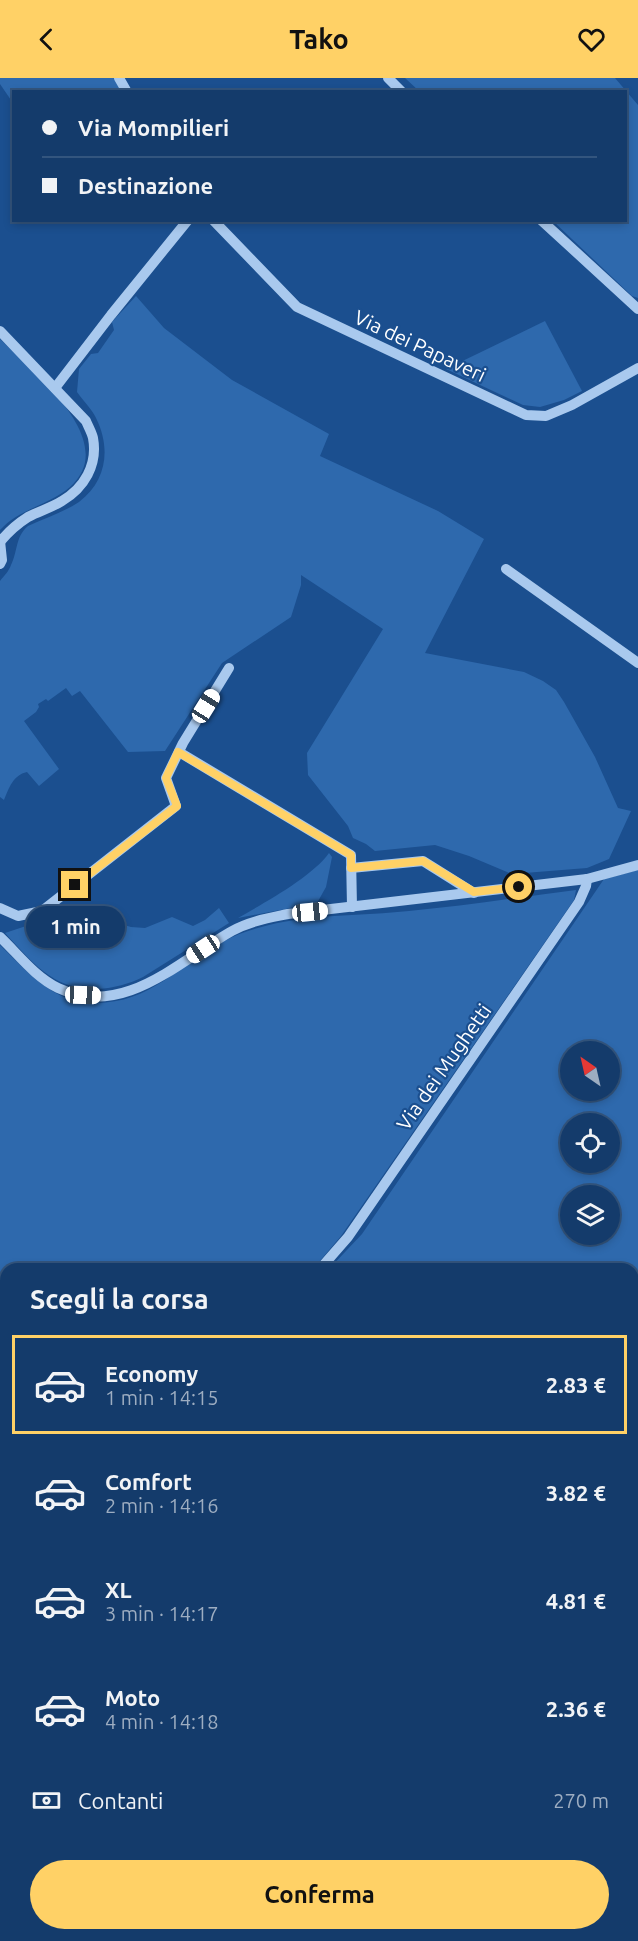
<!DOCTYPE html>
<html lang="it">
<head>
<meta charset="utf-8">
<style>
  :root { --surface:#143b6b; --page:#1d4271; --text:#f1f3f6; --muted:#9dadc1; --line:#33557e; --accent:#ffd166 }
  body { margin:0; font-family:Ubuntu,sans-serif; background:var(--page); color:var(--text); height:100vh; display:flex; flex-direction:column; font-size:22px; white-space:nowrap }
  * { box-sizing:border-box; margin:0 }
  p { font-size:20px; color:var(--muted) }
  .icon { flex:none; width:33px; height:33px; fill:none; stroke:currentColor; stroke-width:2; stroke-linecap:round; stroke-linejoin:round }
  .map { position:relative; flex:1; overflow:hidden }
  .drawer { position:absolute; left:0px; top:1185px; width:639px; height:678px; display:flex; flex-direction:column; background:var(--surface); border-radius:18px 18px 0 0; box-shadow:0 3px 9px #0003,0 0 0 2px var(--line) }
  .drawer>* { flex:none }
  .top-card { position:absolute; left:12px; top:12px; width:615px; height:132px; border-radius:0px; box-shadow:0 3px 9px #0003,0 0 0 2px var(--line); display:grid; align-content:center; height:132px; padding:0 30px; background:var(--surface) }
  .needle { width:39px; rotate:326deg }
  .buttons { position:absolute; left:560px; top:963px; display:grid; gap:12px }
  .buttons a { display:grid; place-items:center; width:60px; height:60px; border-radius:50%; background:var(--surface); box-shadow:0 3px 9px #0003,0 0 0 2px var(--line); font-size:30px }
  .end { position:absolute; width:27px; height:27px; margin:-14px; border:8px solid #ffd166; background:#111; box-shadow:0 0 0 3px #111 }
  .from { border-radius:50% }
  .bubble { position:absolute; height:42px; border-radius:21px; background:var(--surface); box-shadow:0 3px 9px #0003,0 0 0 2px var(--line); font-size:20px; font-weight:700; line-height:42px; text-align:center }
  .car { position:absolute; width:18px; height:36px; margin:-18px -9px; border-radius:8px; box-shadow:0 0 4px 2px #0007; background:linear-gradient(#fff 24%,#345 0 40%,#fff 0 76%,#345 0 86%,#fff 0) }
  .top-card b { display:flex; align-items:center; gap:21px; height:57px; font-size:22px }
  .top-card b+b { border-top:2px solid var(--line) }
  .top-card i { width:15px; height:15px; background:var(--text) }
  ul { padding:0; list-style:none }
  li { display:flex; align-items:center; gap:18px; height:99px; margin:0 12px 9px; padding:0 18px; border:3px solid transparent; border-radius:0px }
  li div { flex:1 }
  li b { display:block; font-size:22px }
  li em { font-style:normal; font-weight:700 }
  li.on { border-color:var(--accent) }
  li>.icon { width:54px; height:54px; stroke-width:1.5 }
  h2 { padding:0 30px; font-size:27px; line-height:72px }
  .pay { display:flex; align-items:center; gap:15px; height:66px; padding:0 30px; font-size:22px }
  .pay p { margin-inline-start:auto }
  .primary-button { display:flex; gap:12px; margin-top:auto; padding:12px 30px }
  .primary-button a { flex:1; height:69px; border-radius:36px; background:var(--accent); color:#111; font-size:24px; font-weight:700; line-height:69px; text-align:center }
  header { display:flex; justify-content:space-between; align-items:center; height:78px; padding:0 30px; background:var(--accent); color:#111; font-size:27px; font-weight:700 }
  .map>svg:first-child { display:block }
  .green { fill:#2e69ad; fill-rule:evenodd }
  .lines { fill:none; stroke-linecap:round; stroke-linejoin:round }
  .minor { stroke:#a9c9ee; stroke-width:10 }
  .route { stroke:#ffd166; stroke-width:8 }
  .labels { text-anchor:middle; stroke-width:4.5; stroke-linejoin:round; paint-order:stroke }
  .street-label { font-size:20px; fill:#fff; stroke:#1b4f8f }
</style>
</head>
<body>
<header><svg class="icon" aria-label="back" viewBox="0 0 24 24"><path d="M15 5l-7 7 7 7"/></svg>Tako<svg class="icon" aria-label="heart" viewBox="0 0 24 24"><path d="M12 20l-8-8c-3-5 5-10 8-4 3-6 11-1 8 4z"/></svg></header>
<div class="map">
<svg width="638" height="1863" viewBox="0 0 638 1863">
  <rect width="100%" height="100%" fill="#1b4f8f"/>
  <g class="green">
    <polygon points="0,0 115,0 124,13 14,14 13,25 0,6"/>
    <polygon points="405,0 615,0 638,27 638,220 632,218 553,143 626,142 626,14 419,13"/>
    <path d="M136 218 164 250 232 302 329 356 320 378 438 433 484 461 425 575 524 594 543 603 556 612 564 624 595 679 618 730 631 733 609 781 587 790 512 796 469 778 435 767 375 773 366 766 353 760 348 748 308 697 307 675 383 551 301 497V507L291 539 222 585 165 673 128 674 80 613 72 618 66 610 48 623 46 621 38 626 39 629 36 634 24 643 59 691 39 708 27 694C13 697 9 710 4 722L0 719V503C4 498 9 493 11 487 18 473 15 459 28 448 45 440 64 434 79 424 107 403 111 370 96 340 92 331 83 323 77 314L79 291 91 276 98 275 114 252 112 244Z"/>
    <polygon points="545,243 582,313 564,322 540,329 523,327 446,291"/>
    <path d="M0 261C31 292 122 363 70 409 49 427 19 431 0 452Z"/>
    <path d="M329 775 332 779 326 809 317 825 238 840C264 825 312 799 329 775Z"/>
    <path d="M638 792V1535L633 1527V1191H329L362 1156 604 801ZM570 974H609V1012H570ZM570 1046H609V1084H570ZM570 1118H609V1156H570Z"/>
    <path d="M576 812 574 822 341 1158 313 1191H6V1457L0 1458V867C27 893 53 925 93 925 150 926 177 888 222 864 237 856 253 851 269 847 314 836 363 838 409 833 465 828 520 819 576 812Z"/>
    <path d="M219 830 229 845 143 899C129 906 114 910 98 911 54 913 32 884 5 855L38 844 76 842 88 840H101L131 849 145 850 172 839 193 848 205 842Z"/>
    <polygon points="0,1701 6,1704 6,1809 0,1806"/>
  </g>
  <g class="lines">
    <g class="minor">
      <polyline points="119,0 127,14"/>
      <polyline points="388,0 402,14"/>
      <polyline points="213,142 297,229 526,337 546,338 572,327 638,290"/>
      <polyline points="541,142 638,231"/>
      <path d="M0 253 86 343C88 348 92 355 93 360 98 387 84 410 62 423 51 430 39 433 28 439 17 446 8 454 0 464"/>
      <polyline points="55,310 111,237 188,142"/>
      <polyline points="0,486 2,482 0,463"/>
      <polyline points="506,491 638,585"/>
      <polyline points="179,674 351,777 352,829"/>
      <polyline points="351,790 423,783 474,815"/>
      <polyline points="0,830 18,838 42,833 176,728 166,700 183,665 229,590"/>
      <path d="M0 859C18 876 35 899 58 910 124 941 180 882 232 853 250 843 269 840 288 836L587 801 638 787"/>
      <polyline points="320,1191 348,1159 579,824 586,808 587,801"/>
      <polyline points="633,1544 638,1553"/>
      <polyline points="0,1634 6,1622"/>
      <polyline points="633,1783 638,1788"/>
      <polyline points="0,1818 6,1820"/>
      <polyline points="139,1857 148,1863"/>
    </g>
  </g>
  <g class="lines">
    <polyline class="route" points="75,807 177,728 166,700 178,674 351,777 351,790 423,783 474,814 519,809"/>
  </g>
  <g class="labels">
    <g class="street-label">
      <text transform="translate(420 268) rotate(25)" y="7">Via dei Papaveri</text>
      <text transform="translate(444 989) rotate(-55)" y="7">Via dei Mughetti</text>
    </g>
  </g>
</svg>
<div class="buttons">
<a><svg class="needle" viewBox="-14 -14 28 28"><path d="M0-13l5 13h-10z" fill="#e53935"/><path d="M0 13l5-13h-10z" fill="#9dadc1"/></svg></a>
<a><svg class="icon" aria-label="locate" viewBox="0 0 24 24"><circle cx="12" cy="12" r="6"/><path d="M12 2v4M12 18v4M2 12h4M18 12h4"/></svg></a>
<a><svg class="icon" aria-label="layers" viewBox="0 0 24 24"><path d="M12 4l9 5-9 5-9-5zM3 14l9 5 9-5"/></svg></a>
</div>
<i class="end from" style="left:519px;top:809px"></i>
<i class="end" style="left:75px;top:807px"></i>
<div class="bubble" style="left:26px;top:828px;width:99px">1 min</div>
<i class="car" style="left:206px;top:628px;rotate:32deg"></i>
<i class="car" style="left:310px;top:834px;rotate:84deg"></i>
<i class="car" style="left:203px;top:871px;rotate:237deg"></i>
<i class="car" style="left:83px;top:917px;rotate:92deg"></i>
<div class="top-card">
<b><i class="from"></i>Via Mompilieri</b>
<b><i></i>Destinazione</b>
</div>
<section class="drawer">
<h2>Scegli la corsa</h2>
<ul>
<li class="on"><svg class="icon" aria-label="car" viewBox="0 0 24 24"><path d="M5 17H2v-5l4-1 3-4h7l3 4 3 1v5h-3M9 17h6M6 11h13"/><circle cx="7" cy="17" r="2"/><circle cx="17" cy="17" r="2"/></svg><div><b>Economy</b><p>1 min · 14:15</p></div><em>2.83 €</em></li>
<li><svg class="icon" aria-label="car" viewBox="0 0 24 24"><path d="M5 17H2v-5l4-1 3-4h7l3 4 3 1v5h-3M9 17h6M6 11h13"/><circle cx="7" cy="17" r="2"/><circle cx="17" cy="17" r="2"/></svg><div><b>Comfort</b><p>2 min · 14:16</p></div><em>3.82 €</em></li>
<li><svg class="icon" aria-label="car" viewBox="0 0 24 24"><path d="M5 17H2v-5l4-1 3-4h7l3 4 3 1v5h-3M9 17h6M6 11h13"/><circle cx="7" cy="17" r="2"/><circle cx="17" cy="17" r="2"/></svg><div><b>XL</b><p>3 min · 14:17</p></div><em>4.81 €</em></li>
<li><svg class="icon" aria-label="car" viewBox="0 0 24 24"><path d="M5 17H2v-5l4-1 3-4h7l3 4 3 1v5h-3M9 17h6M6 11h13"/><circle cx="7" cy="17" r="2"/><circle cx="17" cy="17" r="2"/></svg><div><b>Moto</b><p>4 min · 14:18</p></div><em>2.36 €</em></li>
</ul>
<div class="pay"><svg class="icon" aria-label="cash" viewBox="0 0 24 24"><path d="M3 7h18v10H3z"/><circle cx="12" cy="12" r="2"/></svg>Contanti<p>270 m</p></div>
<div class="primary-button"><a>Conferma</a></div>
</section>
</div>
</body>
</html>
